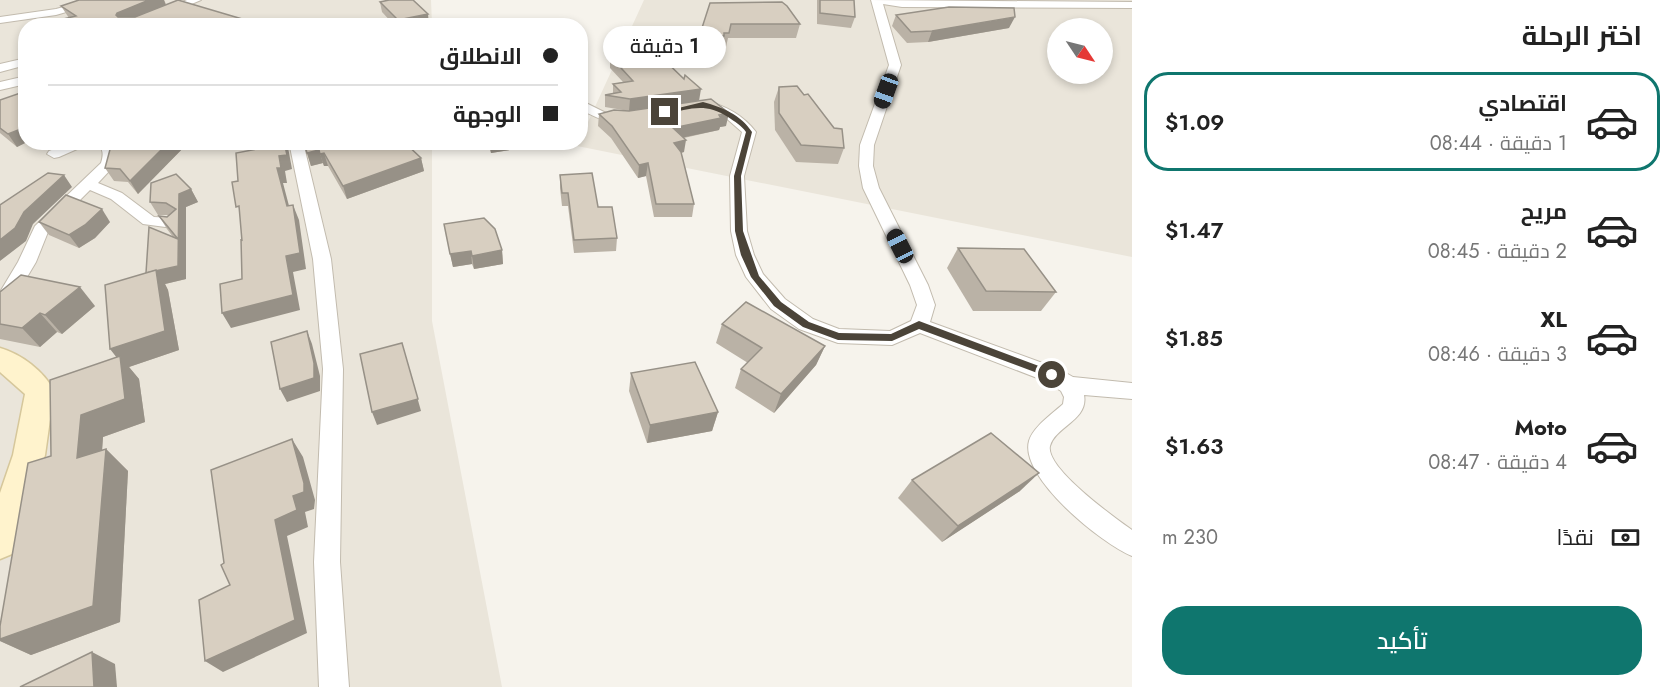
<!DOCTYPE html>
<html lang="ar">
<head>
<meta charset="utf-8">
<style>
  :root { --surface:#fff; --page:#f6f6f6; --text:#222; --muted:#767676; --line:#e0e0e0; --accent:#0f766e }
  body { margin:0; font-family:Jost,Cairo,sans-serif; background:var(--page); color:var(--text); direction:rtl; height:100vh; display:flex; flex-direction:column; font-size:22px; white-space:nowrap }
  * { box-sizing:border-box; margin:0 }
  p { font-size:20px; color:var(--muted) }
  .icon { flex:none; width:33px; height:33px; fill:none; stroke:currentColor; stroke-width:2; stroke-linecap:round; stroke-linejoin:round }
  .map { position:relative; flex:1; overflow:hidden; direction:ltr }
  .details { display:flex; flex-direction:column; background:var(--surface); width:540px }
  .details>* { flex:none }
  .top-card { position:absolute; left:18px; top:18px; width:570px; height:132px; border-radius:24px; box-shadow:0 3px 9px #0003; direction:rtl; display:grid; align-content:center; height:132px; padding:0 30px; background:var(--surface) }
  .needle { width:39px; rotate:125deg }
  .tools { position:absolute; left:1047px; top:18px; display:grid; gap:12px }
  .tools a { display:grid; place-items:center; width:66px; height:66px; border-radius:50%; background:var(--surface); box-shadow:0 3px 9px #0003; font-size:30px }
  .end { position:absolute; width:27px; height:27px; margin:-14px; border:8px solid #4b4439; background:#fff; box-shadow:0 0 0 3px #fff }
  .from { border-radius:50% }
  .bubble { position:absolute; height:42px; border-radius:21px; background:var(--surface); box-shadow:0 3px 9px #0003; font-size:20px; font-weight:600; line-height:42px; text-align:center; direction:rtl }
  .car { position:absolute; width:18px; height:36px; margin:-18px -9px; border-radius:8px; box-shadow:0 0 4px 2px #0007; background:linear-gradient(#222 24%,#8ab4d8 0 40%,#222 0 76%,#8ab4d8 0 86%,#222 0) }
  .top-card b { display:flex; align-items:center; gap:21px; height:57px; font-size:22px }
  .top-card b+b { border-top:2px solid var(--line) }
  .top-card i { width:15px; height:15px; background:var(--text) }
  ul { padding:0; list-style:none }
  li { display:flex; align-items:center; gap:18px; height:99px; margin:0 12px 9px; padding:0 18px; border:3px solid transparent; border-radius:24px }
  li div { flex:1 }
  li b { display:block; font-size:22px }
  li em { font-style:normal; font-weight:600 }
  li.on { border-color:var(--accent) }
  li>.icon { width:54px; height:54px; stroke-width:1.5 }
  h2 { padding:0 30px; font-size:27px; line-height:72px }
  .pay { display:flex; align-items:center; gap:15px; height:66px; padding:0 30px; font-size:22px }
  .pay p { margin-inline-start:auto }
  .action { display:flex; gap:12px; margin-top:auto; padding:12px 30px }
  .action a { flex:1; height:69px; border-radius:24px; background:var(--accent); color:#fff; font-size:24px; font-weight:600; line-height:69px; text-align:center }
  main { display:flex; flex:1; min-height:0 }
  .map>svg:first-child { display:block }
  .residential { fill:#eae5da; fill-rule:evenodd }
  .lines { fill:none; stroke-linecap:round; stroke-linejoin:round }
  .street-casing { stroke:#c2bbae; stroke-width:2 }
  .secondary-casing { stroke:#d6c79b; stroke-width:3 }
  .street { fill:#fff; fill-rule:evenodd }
  .secondary { fill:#fff3cd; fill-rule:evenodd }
  .wall { fill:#bab2a6 }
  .shaded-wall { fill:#979187 }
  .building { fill:#d8cfc1; stroke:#979187; stroke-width:1.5 }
  .route { fill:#4b4439 }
</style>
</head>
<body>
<main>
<section class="details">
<h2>اختر الرحلة</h2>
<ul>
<li class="on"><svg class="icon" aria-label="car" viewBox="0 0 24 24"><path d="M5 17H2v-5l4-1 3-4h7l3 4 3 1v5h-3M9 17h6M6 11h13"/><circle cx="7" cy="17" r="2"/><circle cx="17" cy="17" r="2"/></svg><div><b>اقتصادي</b><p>1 دقيقة · 08:44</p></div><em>$1.09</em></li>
<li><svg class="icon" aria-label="car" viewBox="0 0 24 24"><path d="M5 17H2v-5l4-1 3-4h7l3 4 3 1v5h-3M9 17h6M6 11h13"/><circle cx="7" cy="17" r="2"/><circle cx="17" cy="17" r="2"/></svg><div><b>مريح</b><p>2 دقيقة · 08:45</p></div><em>$1.47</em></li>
<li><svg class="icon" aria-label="car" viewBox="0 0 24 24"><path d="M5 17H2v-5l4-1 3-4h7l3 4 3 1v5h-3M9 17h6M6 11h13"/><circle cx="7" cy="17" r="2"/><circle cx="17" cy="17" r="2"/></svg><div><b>XL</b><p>3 دقيقة · 08:46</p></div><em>$1.85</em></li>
<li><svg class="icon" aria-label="car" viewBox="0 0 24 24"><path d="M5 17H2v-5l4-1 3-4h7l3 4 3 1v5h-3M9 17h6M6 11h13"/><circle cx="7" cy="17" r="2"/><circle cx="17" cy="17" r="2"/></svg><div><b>Moto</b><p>4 دقيقة · 08:47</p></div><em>$1.63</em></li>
</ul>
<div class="pay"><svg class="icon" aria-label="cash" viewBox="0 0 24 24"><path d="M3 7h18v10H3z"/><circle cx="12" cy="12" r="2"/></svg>نقدًا<p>230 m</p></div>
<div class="action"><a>تأكيد</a></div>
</section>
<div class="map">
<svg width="1132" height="687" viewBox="0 0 1132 687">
  <rect width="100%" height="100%" fill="#f6f3ec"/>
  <g class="residential">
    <polygon points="0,0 431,0 432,25 26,26 26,142 432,143 432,321 502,687 0,687"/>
    <path d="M644 0H1132V257L577 146ZM1058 28H1102V74H1058Z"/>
  </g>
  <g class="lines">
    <defs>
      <g id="street">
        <polygon points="90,0 107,0 56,15 0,23 0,17 56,9"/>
        <polygon points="187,0 201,0 140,26 124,26"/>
        <path d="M871 0 1132 2V8L902 7 883 4 901 65 874 145 873 166 879 188 928 285 935 305 930 322 1059 369 1073 377 1132 383V399L1084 395C1089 420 1055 427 1050 446 1045 468 1115 518 1132 530V556C1102 544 1019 477 1029 441 1033 427 1052 414 1063 404L1064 397 1061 391 1045 381 920 333 892 345 838 343 799 329 771 309 746 277 736 255 731 231 730 176 742 132 726 118 701 108 700 105 701 102 706 101C726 106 743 115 756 132L744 176 747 231 754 255 763 274 785 299 813 319 839 329 890 331 911 321 917 305 910 285 863 188 859 166 860 145 889 65Z"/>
        <polygon points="26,58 26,65 0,72 0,64"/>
        <polygon points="26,76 26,84 0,90 0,82"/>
        <path d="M580 100 608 114 623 113 630 117C615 129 595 117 580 109Z"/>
        <polygon points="72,142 93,142 59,157 54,158 47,154 49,151"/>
        <path d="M97 142H114L118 154 113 167 98 183 122 193 154 217 173 218 181 223 173 228 143 224 111 199 90 190 48 232 36 262 14 299 7 309 0 310V292L18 262 35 226 101 163C104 153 103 150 97 142Z"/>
        <polygon points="289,142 303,142 331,259 343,369 340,562 349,687 319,687 314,562 323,369 313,259"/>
      </g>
      <path id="secondary" d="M0 348C21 354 44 371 54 391L45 455 17 542 12 554 0 559V493L13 455 25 394 0 372Z"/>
    </defs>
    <use href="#street" class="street-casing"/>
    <use href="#secondary" class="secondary-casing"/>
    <use href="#street" class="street"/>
    <use href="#secondary" class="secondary"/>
  </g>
  <g class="wall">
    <polygon points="79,0 164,0 166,4 69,18 61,6"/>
    <polygon points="817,0 854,0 855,17 851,28 817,24"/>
    <polygon points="380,2 429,25 395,26 382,12"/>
    <polygon points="710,3 800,24 796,38 728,38 726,47 722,47 721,51 698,48 700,34"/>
    <polygon points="896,15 1009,28 928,42 907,43 892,26"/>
    <polygon points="610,56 684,79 701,89 629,111 605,107 605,95 613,94 613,84 623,82 610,68"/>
    <polygon points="779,87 844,148 838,164 796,162 775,130 774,102"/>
    <polygon points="0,100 26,142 27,142 17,147 0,133"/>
    <polygon points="599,114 726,126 720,127 719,130 684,138 684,152 681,153 694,204 692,217 654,217 646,176 638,178 611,138 598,126"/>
    <polygon points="112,142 189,142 138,194 128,182 114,181 105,168"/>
    <polygon points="487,142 522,142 522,148 491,153"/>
    <polygon points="307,153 421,158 424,171 347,199 328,166 324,166 323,163 311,166"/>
    <polygon points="560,175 598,207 617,238 616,251 574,253 568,206 562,206 560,188"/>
    <polygon points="191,189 198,202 186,207 186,279 165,284 168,290 179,350 129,367 139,379 145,422 103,437 102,450 106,449 128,471 120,622 31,655 0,641 0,626 51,456 117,358 146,273 173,237 167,229 159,216 167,217 168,215 158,215 150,202"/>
    <polygon points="39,222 110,222 95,238 79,248 49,235"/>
    <polygon points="444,224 502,250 503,264 474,269 472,264 453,267"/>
    <polygon points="958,248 1056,292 1041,311 973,311 947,268"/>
    <polygon points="0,292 95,306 62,334 57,332 40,347 0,339"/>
    <polygon points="722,324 825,346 816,365 774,413 735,388 741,369 748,363 716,343"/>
    <polygon points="631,373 718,412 712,431 647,443 629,391"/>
    <polygon points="912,480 1020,491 942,542 898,498"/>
  </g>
  <g class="shaded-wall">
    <polygon points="149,0 164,0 166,6 122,26 116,15 117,13"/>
    <polygon points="428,14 429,25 399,26 398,20"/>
    <polygon points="1015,17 1009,28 928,42 932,31"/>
    <polygon points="249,21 250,26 216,26"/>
    <polygon points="701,89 699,101 629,111 630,99"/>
    <polygon points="729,113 726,126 720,127 719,130 671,140 673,128"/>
    <polygon points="26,127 26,142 27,142 17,147 8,134"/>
    <polygon points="686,140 684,152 672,155 674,143"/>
    <polygon points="169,142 189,142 138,194 130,181"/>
    <polygon points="284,142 287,142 292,169 285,171 287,183 283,183 293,221 287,206 277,168 279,156"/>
    <polygon points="442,142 460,142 443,147"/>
    <polygon points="490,142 522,142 522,148 491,153"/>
    <polygon points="319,150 323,163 311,166 307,153"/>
    <polygon points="324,153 328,166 324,166 320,154"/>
    <polygon points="421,158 424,171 347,199 343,186"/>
    <polygon points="648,163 646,176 638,178 639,165"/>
    <polygon points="64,175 72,187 33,224 26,241 0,261 0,240 24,212"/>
    <polygon points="191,189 198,202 186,207 186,279 165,284 168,290 179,350 129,367 139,379 145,422 103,437 100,480 77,458 81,415 121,363 110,349 146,273 178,266 179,194"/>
    <polygon points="293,205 299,220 306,269 293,272 300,310 231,328 222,313 286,256"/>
    <polygon points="102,209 110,222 95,238 79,248 69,235"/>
    <polygon points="502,250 503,264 474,269 472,256"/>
    <polygon points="471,251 472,264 453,267 450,254"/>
    <polygon points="80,287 95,306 62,334 45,315"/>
    <polygon points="40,313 57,332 40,347 22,328"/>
    <polygon points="307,331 312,344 320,376 320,391 287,402 280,389"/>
    <polygon points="402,343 421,411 377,425 372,412"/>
    <polygon points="825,346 816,365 774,413 781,394"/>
    <polygon points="718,412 712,431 647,443 650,425"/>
    <polygon points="292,439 303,457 315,500 314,509 305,512 308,527 287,536 307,633 223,672 205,661 275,520 293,496"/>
    <polygon points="106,449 128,471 120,622 31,655 0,641 0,639"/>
    <polygon points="1039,473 1020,491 942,542 958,526"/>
    <polygon points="92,652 115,664 117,687 94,687"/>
  </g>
  <g class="building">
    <polygon points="79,0 149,0 117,13 116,15 118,17 135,17 178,0 249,21 216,26 34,26 76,16 61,6"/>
    <polygon points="389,0 413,0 428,14 398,20 380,2"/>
    <polygon points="820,0 854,0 855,17 820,13"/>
    <polygon points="782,2 787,6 800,24 731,24 729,33 724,33 724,36 700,34 710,3"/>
    <polygon points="949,7 1014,8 1015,17 932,31 911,32 896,15"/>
    <polygon points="653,49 684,79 685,75 701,89 630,99 605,95 621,92 613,84 633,81 610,56"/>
    <polygon points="797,86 804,95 808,94 834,128 842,129 844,148 801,145 779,113 779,87"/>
    <polygon points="26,91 26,127 8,134 0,128 0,100"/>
    <polygon points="711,99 729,113 719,115 721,118 673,128 686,140 674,143 681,152 694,204 656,204 648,163 639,165 612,126 599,114 614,110 629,111"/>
    <polygon points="112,142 169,142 130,181 120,169 105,168"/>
    <polygon points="254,142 284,142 287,155 279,156 281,168 277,168 287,206 293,205 300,253 286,256 293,295 222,313 220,284 242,279 241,239 242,241 239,206 236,207 232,182 238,181 236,153 257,149"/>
    <polygon points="304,142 404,142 421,158 343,186 324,153 320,154 319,150 307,153"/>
    <polygon points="48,173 64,175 24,212 15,228 0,240 0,205"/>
    <polygon points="592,173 598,207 612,207 617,238 574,240 568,193 562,193 560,175"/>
    <polygon points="176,174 191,189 179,194 178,266 146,273 149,227 178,239 159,216 167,217 176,209 166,203 150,202 151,183"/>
    <polygon points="66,195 102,209 85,225 69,235 39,222"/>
    <polygon points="484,218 495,229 502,250 472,256 471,251 450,254 444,224"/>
    <polygon points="958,248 1024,249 1056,292 986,291"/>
    <polygon points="156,270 165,331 110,349 105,285"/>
    <polygon points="21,275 80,287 45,315 40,313 22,328 0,324 0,292"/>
    <polygon points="746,302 825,346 781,394 741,369 762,348 722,324"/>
    <polygon points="307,331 314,363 314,378 280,389 271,342"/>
    <polygon points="402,343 418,399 372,412 360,354"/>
    <polygon points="120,356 125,399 81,415 77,458 106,449 93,606 0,639 0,626 28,463 51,456 50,380"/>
    <polygon points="695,362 718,412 650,425 631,373"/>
    <polygon points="991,433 1039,473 958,526 912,480"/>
    <polygon points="292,439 304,483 304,492 293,496 297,510 275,520 295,620 205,661 199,600 230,585 221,565 224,563 211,470"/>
    <polygon points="92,652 94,687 20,687"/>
  </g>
  <path class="route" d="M703 102C722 107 741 115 752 132L741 176 743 231 759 276 781 302 809 322 839 333 891 334 919 321 1055 372V377H1048L919 329 892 341 838 340 803 327 774 306 751 277 741 255 735 231 734 176 746 132C741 125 735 122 728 117 705 102 690 109 665 114L662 112Z"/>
</svg>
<div class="tools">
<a><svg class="needle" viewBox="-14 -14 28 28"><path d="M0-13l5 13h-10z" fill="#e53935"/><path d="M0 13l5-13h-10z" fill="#767676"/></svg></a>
</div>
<i class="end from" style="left:1052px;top:375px"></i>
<i class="end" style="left:665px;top:112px"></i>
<div class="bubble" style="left:603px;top:26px;width:123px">1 دقيقة</div>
<i class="car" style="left:886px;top:91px;rotate:200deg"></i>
<i class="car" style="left:900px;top:246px;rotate:333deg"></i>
<div class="top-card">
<b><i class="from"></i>الانطلاق</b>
<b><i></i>الوجهة</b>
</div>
</div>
</main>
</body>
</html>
